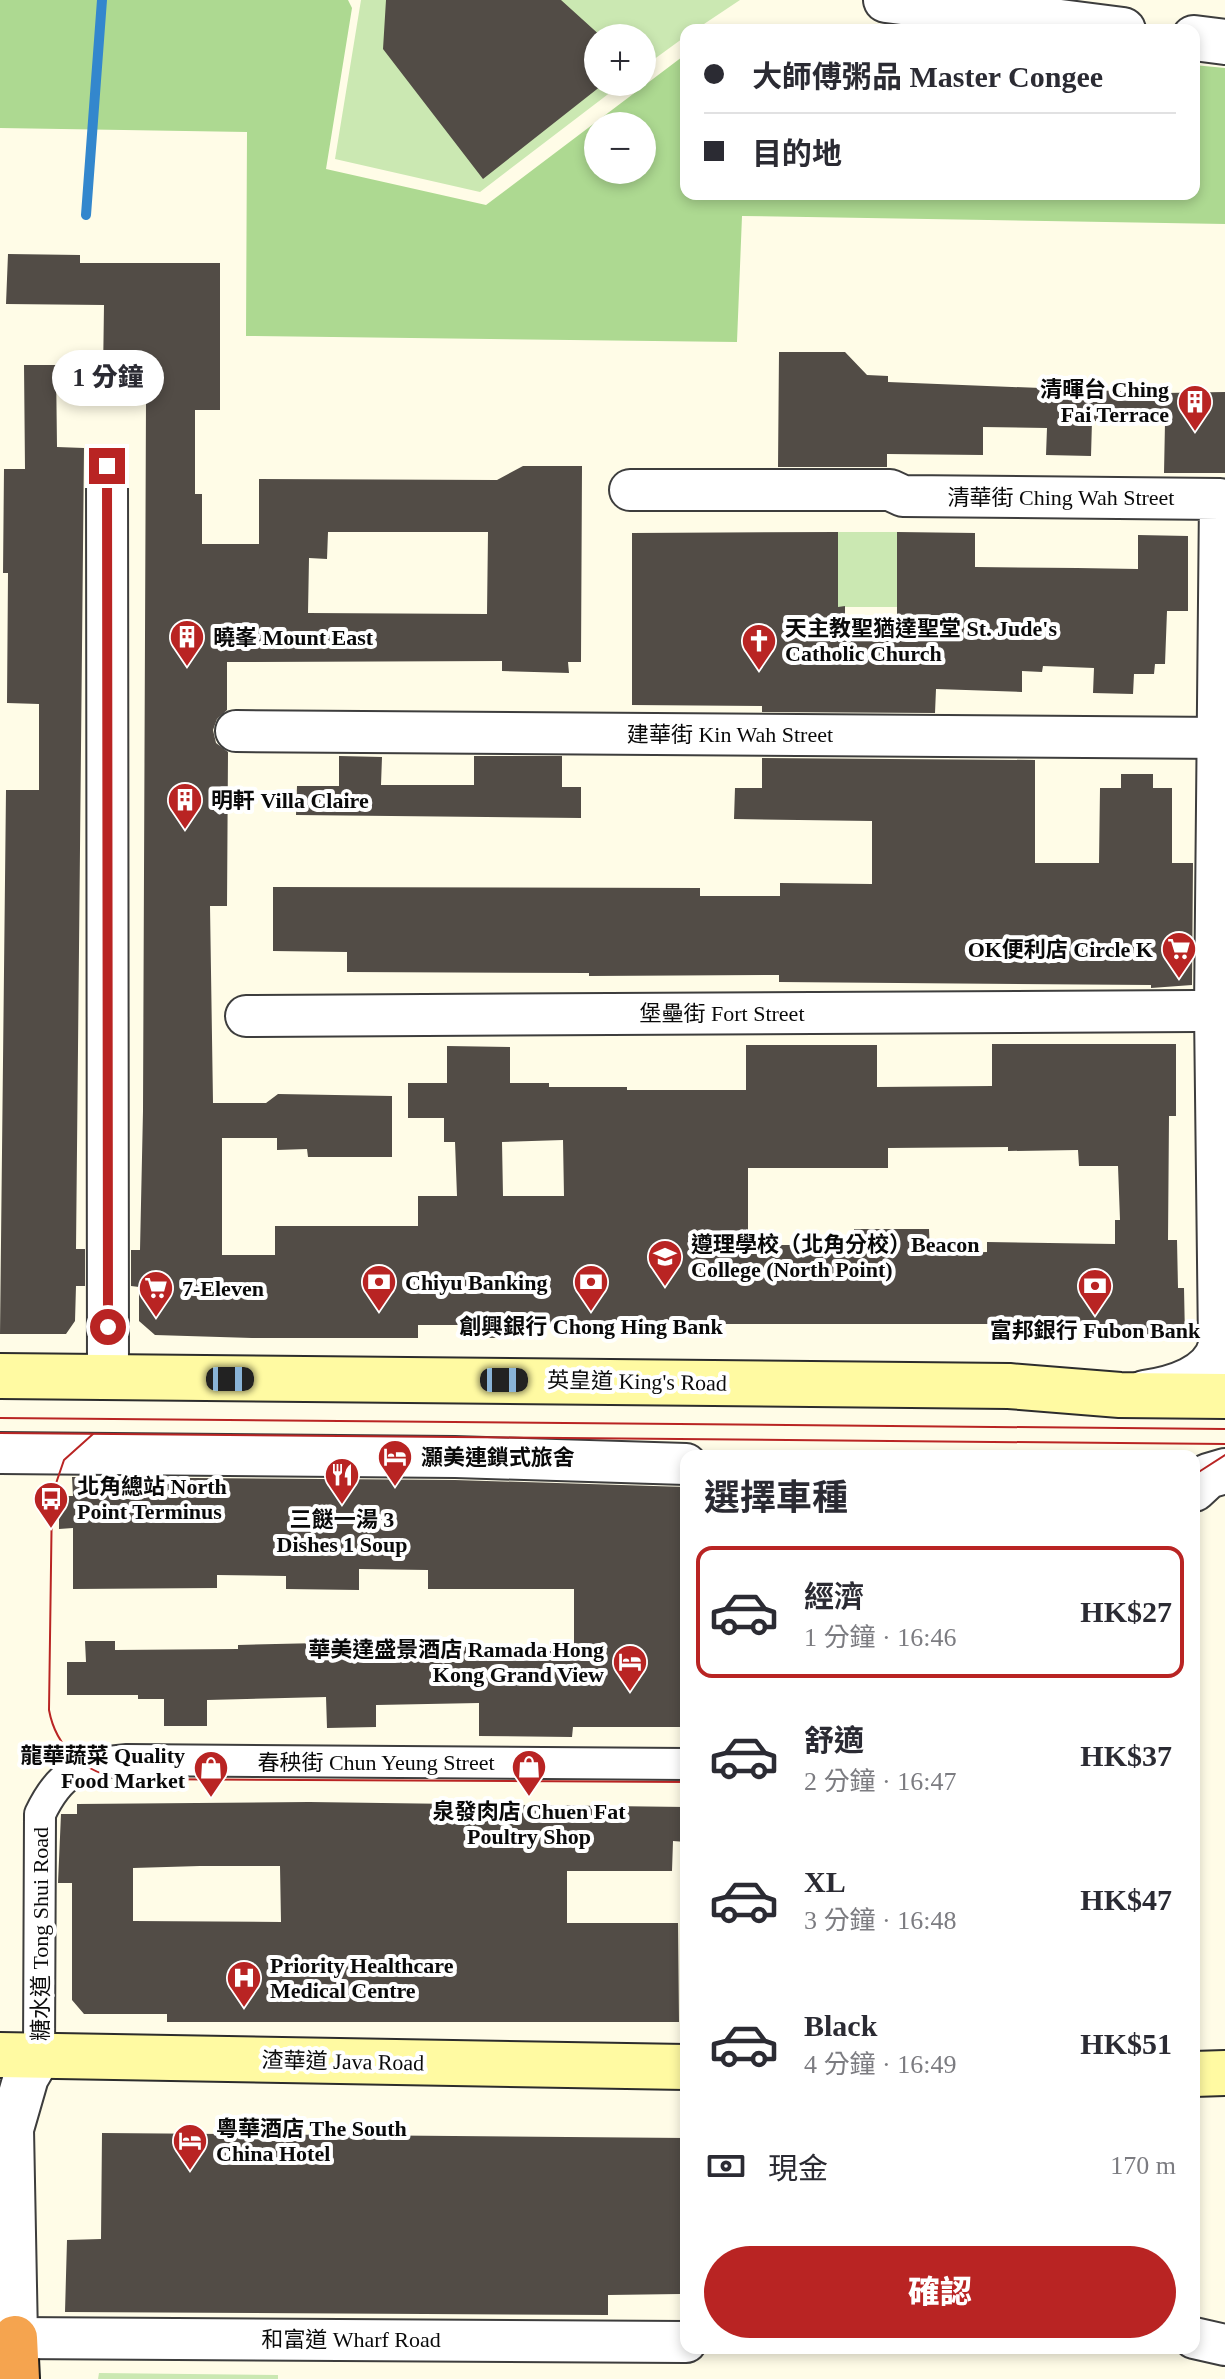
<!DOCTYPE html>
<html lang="zh-TW">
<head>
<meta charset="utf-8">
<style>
  :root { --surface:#fff; --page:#f2f2f3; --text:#2b2b33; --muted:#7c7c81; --line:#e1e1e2; --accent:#b92423 }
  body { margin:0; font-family:"Times New Roman","Noto Sans TC",serif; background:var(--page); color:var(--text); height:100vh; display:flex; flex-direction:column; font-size:30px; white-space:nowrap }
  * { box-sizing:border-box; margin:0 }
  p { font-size:26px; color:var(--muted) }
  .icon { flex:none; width:44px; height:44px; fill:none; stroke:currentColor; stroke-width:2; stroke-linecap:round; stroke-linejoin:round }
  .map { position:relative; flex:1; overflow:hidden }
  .details { position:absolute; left:680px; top:1450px; width:520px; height:904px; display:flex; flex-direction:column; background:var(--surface); border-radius:16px; box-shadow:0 4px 12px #0003 }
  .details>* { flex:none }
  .hud { position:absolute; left:680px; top:24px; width:520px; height:176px; border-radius:16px; box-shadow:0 4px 12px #0003; display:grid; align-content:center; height:176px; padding:0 24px; background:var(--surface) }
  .buttons { position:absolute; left:584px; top:24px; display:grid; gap:16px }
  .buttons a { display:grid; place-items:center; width:72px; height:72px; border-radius:50%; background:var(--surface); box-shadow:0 4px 12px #0003; font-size:40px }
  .end { position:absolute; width:36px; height:36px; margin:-18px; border:10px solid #b92423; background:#fff; box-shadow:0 0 0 4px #fff }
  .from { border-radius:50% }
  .bubble { position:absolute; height:56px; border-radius:28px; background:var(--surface); box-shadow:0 4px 12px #0003; font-size:26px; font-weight:800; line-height:56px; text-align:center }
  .car { position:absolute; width:24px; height:48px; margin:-24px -12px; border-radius:10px; box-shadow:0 0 6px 2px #0007; background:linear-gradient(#222 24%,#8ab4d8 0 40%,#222 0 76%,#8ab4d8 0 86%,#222 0) }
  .hud b { display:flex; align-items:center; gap:28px; height:76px; font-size:30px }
  .hud b+b { border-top:2px solid var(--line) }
  .hud i { width:20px; height:20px; background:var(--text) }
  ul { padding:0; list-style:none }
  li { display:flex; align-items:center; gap:24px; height:132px; margin:0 16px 12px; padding:0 8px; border:4px solid transparent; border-radius:16px }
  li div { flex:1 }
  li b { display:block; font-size:30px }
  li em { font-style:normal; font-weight:800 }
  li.selected { border-color:var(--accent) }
  li>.icon { width:72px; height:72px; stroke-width:1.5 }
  h2 { padding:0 24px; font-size:36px; line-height:96px }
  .pay { display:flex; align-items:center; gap:20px; height:88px; padding:0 24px; font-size:30px }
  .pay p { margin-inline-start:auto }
  .button { display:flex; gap:16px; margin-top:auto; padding:16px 24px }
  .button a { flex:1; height:92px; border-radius:48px; background:var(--accent); color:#fff; font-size:32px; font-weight:800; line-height:92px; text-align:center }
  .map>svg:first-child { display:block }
  .green { fill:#cbe8b2 }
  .forest { fill:#add991; fill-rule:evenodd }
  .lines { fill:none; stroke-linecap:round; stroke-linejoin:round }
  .stream { stroke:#3387cd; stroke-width:10 }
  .building { fill:#524c46; fill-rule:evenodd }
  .pedestrian-casing { stroke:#3d3d3d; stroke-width:34 }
  .minor-casing { stroke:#3d3d3d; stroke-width:44 }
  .tertiary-casing { stroke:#3d3d3d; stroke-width:48 }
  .secondary-casing { stroke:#2c2c2c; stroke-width:48 }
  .motorway-casing { stroke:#1b1b1b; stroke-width:48 }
  .pedestrian { stroke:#fff; stroke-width:30 }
  .minor { stroke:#fff; stroke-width:40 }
  .tertiary { stroke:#fff; stroke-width:44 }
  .secondary { stroke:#fffaa2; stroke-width:44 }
  .motorway { stroke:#f5a44f; stroke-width:44 }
  .tram { stroke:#b92423; stroke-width:2 }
  .route { stroke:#b92423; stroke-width:10 }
  .labels { text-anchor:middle; stroke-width:8; stroke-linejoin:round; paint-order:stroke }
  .poi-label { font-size:22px; font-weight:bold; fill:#0a0a0a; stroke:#fff; text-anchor:start }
  .street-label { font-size:22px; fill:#0a0a0a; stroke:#fff }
</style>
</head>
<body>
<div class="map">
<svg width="1225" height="2379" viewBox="0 0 1225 2379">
  <rect width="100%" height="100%" fill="#fffce7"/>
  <g class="green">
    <polygon points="361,0 740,0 695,30 686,30 686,36 642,68 642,38 598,38 598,82 624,82 480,192 335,159"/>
    <rect x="838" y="532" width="59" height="75"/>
    <polygon points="99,2373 278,2375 278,2379 98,2379"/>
  </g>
  <path class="forest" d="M0 0H348L352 8 326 169 486 205 686 54V194H1194V65L1225 68V224L742 216 737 342 246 336 247 132 0 128ZM598 126H642V170H598Z"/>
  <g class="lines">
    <polyline class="stream" points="86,215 102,0"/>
  </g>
  <g class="building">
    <polygon points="386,0 561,0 603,38 598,38 598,82 606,82 483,179 383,49"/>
    <path d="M8 254 80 255V263H220V410H195V494H202V544H259V479L497 480 523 466H582L581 662H568L569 673 502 671V661L227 662V710L217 719 213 730 216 743 228 752 227 906H210L213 1103H266L278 1094 392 1096V1157H308L307 1149 277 1150V1138H222V1255H275V1226H418V1196H457L455 1142H444V1118H408V1083H447V1046L510 1047V1083H549V1087H627V1090H746V1045H877V1087L992 1086V1044H1176V1116H1169L1168 1240H1177L1178 1288H1184L1185 1338H1105V1324H525V1338H475V1325H418V1338H252L155 1335 139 1321V1287L131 1286V1250H140L143 1111 146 401 121 382V375H103L104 305 6 304ZM328 532H488L487 614 308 613 309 558 327 559ZM563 1140 564 1196H503L502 1142ZM1008 1147V1151L1078 1150 1079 1166H1118L1120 1220H1115V1244L987 1242V1252L930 1253 929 1229H854V1253H793V1245H748V1168H888V1148Z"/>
    <polygon points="779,352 845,352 867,375 888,376 888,382 1165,393 1225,392 1225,473 1164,473 1165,423 1092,421 1091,456 1046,455 1047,428 983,427 983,455 887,454 887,467 778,467"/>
    <polygon points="24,365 56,365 57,447 84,448 76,1249 85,1249 85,1286 76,1286 75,1321 66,1334 0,1334 6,790 39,790 39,704 7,703 8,573 3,573 4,469 25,469"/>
    <polygon points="838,532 838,607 845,606 845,624 897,625 897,532 975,533 975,567 1077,568 1138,569 1138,535 1188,536 1188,611 1167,611 1165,664 1155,664 1154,674 1134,674 1133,694 1093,693 1094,668 1043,666 1042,672 1022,671 1022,692 936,689 935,713 762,712 762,706 632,705 632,533"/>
    <polygon points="339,756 382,757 381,785 474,785 474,756 562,756 562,787 581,787 581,818 296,815 297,786 339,786"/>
    <polygon points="762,758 1035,760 1035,863 1099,863 1100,788 1121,788 1121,774 1153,774 1153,788 1172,788 1172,863 1193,863 1192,985 1151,988 1151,985 779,982 779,975 589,976 589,973 347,972 347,952 273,951 273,887 700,888 700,896 780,896 780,883 872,884 872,821 734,819 735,788 762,788"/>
    <polygon points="72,1477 455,1480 686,1487 686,1727 573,1727 572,1737 479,1736 479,1703 376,1705 376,1727 327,1728 326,1697 207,1700 207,1726 164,1726 164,1699 138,1699 138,1695 67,1695 67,1662 86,1662 85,1641 115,1641 115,1650 238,1649 238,1645 320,1643 320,1653 377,1652 377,1644 513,1644 513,1651 574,1651 574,1589 428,1589 428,1570 359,1569 359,1590 286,1589 286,1576 217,1575 217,1588 73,1589 73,1528 59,1529 59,1496 73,1496"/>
    <path d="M309 1802 686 1807V1842L673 1841 672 1871H567V1923H678L679 2022H167V2014H84L72 2000V1883H58L61 1814H77V1804ZM200 1866H280L281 1922 133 1921V1868Z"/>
    <polygon points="102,2133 686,2138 686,2277 680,2277 680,2294 608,2295 608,2315 65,2312 67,2240 101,2239"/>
  </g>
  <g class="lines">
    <defs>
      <path id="pedestrian" d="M39 2055 40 1814C61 1770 80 1764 127 1760L686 1764"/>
      <g id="minor">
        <polyline points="107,466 108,1378"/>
        <path d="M630 490H890L903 496 1220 499 1215 1011 1219 1345C1212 1376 1172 1387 1144 1391"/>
        <polyline points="236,731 1225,738"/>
        <polyline points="246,1016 1197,1011"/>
        <polyline points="0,1453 455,1457 686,1464"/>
        <polyline points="15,2338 686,2342"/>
        <polyline points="1194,2338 1225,2345"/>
      </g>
      <g id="tertiary">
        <polyline points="886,0 1123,30"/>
        <polyline points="1194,38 1225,42"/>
        <polyline points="1194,1489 1208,1476 1225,1471"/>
        <polyline points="15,2338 11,2129 26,2077 39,2055"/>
      </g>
      <g id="secondary">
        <polyline points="0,1376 1009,1386 1120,1395 1225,1396"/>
        <polyline points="0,2055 686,2067"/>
        <polyline points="1194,2074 1225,2073"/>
      </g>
      <polyline id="motorway" points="15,2338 17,2379"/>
    </defs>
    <use href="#pedestrian" class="pedestrian-casing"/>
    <use href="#minor" class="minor-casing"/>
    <use href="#tertiary" class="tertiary-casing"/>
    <use href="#secondary" class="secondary-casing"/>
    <use href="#motorway" class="motorway-casing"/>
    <use href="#pedestrian" class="pedestrian"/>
    <use href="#minor" class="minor"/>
    <use href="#tertiary" class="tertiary"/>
    <use href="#secondary" class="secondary"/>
    <use href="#motorway" class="motorway"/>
    <g class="tram">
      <polyline points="0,1418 1225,1429"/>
      <polyline points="0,1433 1225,1444"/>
      <path d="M93 1434 64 1460 52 1495 49 1710C56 1748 85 1774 124 1779L686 1782"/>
      <polyline points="1194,1475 1225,1455"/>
    </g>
  </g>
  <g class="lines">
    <polyline class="route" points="107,466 108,1327"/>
  </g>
  <defs>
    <symbol id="building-pin" viewBox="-11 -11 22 30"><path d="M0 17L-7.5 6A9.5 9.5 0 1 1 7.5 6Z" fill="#b92423" stroke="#fff"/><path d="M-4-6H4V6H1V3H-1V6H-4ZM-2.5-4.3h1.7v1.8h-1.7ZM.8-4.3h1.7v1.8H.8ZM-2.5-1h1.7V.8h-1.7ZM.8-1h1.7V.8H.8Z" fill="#fff"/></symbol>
    <symbol id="church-pin" viewBox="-11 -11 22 30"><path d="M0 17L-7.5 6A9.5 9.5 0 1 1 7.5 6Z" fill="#b92423" stroke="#fff"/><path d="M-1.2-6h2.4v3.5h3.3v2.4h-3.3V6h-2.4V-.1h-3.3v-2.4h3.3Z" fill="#fff"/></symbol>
    <symbol id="supermarket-pin" viewBox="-11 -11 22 30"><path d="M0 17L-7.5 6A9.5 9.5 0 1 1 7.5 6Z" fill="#b92423" stroke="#fff"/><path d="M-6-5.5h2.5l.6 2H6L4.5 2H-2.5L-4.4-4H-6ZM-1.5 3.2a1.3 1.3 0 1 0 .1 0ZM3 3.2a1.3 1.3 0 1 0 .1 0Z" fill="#fff"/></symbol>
    <symbol id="school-pin" viewBox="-11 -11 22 30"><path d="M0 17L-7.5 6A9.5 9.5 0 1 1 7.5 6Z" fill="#b92423" stroke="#fff"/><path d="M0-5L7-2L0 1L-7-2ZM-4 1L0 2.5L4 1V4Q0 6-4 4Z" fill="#fff"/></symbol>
    <symbol id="bank-pin" viewBox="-11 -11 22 30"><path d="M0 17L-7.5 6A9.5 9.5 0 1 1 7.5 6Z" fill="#b92423" stroke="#fff"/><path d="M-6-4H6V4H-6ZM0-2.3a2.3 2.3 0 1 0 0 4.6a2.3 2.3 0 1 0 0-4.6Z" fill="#fff"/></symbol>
    <symbol id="hotel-pin" viewBox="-11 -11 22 30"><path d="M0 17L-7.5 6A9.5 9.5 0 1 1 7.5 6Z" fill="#b92423" stroke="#fff"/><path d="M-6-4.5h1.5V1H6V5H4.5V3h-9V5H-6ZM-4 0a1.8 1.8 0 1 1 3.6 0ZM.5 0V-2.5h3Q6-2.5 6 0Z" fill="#fff"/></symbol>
    <symbol id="restaurant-pin" viewBox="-11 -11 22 30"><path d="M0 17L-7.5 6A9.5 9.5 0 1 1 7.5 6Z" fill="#b92423" stroke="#fff"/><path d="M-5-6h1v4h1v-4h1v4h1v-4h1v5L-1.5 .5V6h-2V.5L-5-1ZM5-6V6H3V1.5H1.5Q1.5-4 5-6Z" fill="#fff"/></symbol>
    <symbol id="bus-pin" viewBox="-11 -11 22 30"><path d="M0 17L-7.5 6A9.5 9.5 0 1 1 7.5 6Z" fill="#b92423" stroke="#fff"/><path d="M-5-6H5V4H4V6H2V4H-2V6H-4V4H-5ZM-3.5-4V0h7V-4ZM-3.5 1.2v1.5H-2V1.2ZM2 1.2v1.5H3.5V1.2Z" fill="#fff"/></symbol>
    <symbol id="shop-pin" viewBox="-11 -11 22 30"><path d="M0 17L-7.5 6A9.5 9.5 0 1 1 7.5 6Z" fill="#b92423" stroke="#fff"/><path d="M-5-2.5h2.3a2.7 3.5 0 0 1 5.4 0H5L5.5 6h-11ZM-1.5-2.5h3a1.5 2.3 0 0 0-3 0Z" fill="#fff"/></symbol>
    <symbol id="hospital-pin" viewBox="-11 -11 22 30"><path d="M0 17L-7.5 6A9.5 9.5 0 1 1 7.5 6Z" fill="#b92423" stroke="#fff"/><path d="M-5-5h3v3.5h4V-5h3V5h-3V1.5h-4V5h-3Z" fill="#fff"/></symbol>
  </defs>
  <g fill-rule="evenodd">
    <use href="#building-pin" x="1175" y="382" width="40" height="54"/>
    <use href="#building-pin" x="167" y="617" width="40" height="54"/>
    <use href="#church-pin" x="739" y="621" width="40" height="54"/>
    <use href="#building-pin" x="165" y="780" width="40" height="54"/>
    <use href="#supermarket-pin" x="1159" y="929" width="40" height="54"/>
    <use href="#school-pin" x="645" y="1237" width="40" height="54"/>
    <use href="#bank-pin" x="359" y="1262" width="40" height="54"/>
    <use href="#bank-pin" x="571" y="1262" width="40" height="54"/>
    <use href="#bank-pin" x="1075" y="1266" width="40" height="54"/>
    <use href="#supermarket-pin" x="136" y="1268" width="40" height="54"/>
    <use href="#hotel-pin" x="375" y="1437" width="40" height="54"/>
    <use href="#restaurant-pin" x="322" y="1455" width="40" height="54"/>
    <use href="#bus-pin" x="31" y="1479" width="40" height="54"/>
    <use href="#hotel-pin" x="610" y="1642" width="40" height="54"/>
    <use href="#shop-pin" x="509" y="1747" width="40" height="54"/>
    <use href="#shop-pin" x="191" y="1748" width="40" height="54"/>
    <use href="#hospital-pin" x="224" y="1958" width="40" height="54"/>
    <use href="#hotel-pin" x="170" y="2121" width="40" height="54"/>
  </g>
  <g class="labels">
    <g class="poi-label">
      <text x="1169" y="397" text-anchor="end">清暉台 Ching<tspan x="1169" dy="25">Fai Terrace</tspan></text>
      <text x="785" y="636">天主教聖猶達聖堂 St. Jude's<tspan x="785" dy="25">Catholic Church</tspan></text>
      <text x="213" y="645">曉峯 Mount East</text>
      <text x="211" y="808">明軒 Villa Claire</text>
      <text x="1153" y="957" text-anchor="end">OK便利店 Circle K</text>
      <text x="691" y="1252">遵理學校（北角分校）Beacon<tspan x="691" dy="25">College (North Point)</tspan></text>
      <text x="405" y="1290">Chiyu Banking</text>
      <text x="182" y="1296">7-Eleven</text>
      <text x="591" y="1334" text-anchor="middle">創興銀行 Chong Hing Bank</text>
      <text x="1095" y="1338" text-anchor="middle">富邦銀行 Fubon Bank</text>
      <text x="421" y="1465">灝美連鎖式旅舍</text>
      <text x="77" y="1494">北角總站 North<tspan x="77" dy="25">Point Terminus</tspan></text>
      <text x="342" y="1527" text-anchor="middle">三餸一湯 3<tspan x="342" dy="25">Dishes 1 Soup</tspan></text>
      <text x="604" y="1657" text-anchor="end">華美達盛景酒店 Ramada Hong<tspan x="604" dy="25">Kong Grand View</tspan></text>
      <text x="185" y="1763" text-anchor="end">龍華蔬菜 Quality<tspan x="185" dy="25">Food Market</tspan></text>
      <text x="529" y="1819" text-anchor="middle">泉發肉店 Chuen Fat<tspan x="529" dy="25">Poultry Shop</tspan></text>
      <text x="270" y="1973">Priority Healthcare<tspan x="270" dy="25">Medical Centre</tspan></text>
      <text x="216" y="2136">粵華酒店 The South<tspan x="216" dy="25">China Hotel</tspan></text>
    </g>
    <g class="street-label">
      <text x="1061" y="505">清華街 Ching Wah Street</text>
      <text x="730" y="742">建華街 Kin Wah Street</text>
      <text x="722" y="1021">堡壘街 Fort Street</text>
      <text transform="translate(637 1381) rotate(1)" y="8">英皇道 King's Road</text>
      <text x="376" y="1770">春秧街 Chun Yeung Street</text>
      <text transform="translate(40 1934) rotate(-90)" y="8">糖水道 Tong Shui Road</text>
      <text transform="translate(343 2061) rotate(1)" y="8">渣華道 Java Road</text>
      <text x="351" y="2347">和富道 Wharf Road</text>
    </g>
  </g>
</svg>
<div class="buttons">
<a>+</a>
<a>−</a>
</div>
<i class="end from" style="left:108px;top:1327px"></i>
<i class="end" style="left:107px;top:466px"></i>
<div class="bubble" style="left:52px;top:350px;width:112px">1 分鐘</div>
<i class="car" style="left:230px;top:1379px;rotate:90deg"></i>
<i class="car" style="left:504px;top:1380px;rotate:90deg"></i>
<div class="hud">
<b><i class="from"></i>大師傅粥品 Master Congee</b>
<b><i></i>目的地</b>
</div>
<section class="details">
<h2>選擇車種</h2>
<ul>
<li class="selected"><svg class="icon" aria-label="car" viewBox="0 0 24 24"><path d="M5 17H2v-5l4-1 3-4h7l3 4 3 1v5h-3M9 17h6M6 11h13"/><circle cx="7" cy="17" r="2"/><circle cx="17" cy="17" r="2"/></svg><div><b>經濟</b><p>1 分鐘 · 16:46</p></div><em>HK$27</em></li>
<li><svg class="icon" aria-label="car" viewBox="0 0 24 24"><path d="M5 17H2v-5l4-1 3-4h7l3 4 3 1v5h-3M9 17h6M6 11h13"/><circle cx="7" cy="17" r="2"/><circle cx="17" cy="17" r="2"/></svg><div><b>舒適</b><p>2 分鐘 · 16:47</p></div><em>HK$37</em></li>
<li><svg class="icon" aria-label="car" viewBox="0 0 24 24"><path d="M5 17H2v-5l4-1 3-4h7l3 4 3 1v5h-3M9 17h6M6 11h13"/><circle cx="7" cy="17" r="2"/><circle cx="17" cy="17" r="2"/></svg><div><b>XL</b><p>3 分鐘 · 16:48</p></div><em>HK$47</em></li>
<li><svg class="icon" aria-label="car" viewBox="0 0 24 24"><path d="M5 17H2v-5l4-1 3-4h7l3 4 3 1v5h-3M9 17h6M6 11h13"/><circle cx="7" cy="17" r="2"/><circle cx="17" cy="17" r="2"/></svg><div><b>Black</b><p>4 分鐘 · 16:49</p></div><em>HK$51</em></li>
</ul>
<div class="pay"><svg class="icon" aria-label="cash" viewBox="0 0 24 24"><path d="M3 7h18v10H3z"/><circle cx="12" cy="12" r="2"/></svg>現金<p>170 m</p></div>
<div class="button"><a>確認</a></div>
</section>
</div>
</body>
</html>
